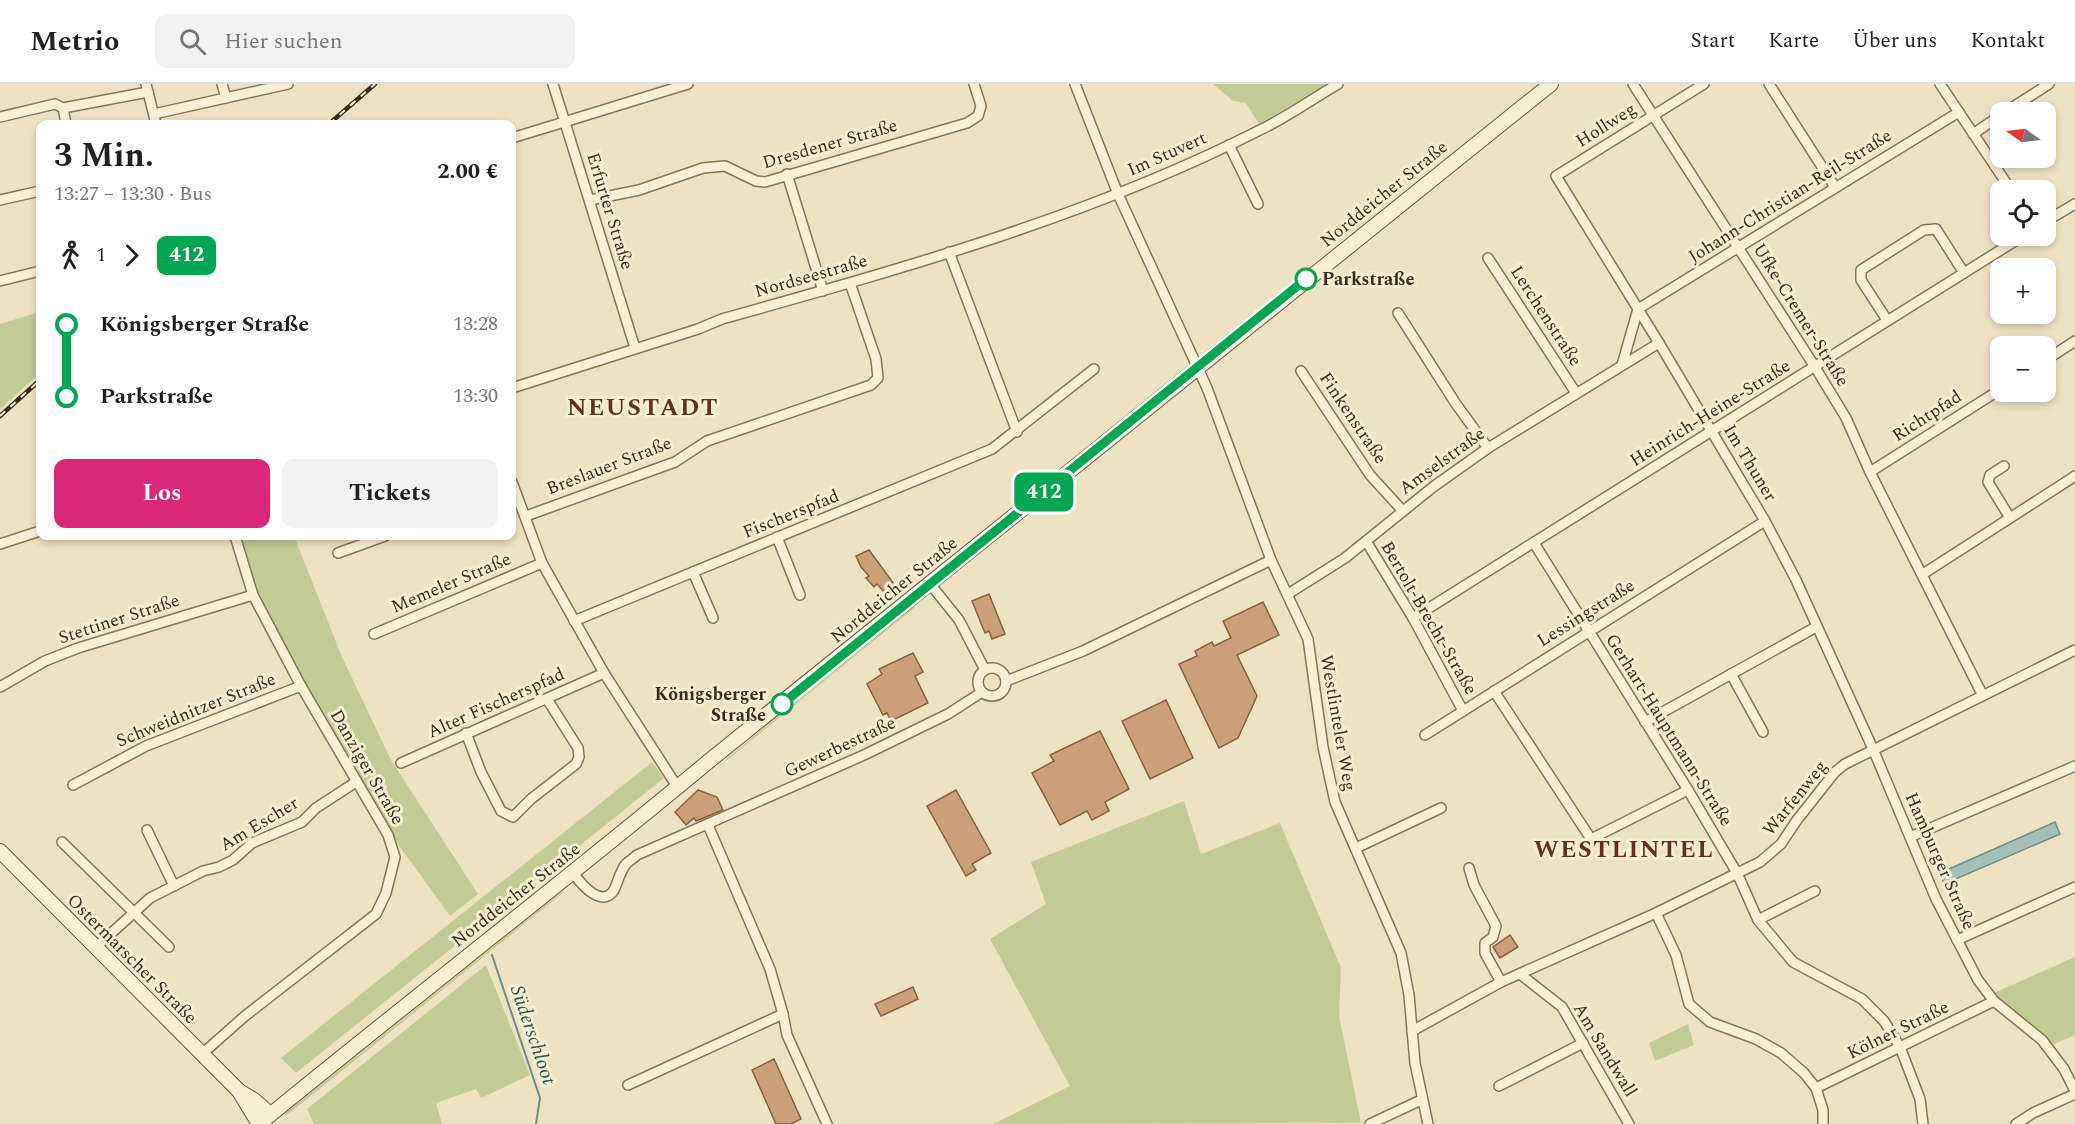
<!DOCTYPE html>
<html lang="de">
<meta charset="utf-8">
<style>
:root{--surface:#fff;--page:#f2f2f2;--text:#202124;--muted:#757577;--line:#e0e0e0;--accent:#db2777}
body{margin:0;font-family:Spectral,serif;background:var(--page);color:var(--text);height:100vh;display:flex;flex-direction:column;font-size:22px;white-space:nowrap}
*{box-sizing:border-box;margin:0}
p{font-size:20px;color:var(--muted)}
.icon{flex:none;width:33px;height:33px;fill:none;stroke:currentColor;stroke-width:2;stroke-linecap:round;stroke-linejoin:round}
.map{position:relative;flex:1;overflow:hidden}
.side{position:absolute;left:36px;top:36px;width:480px;height:420px;display:flex;flex-direction:column;background:var(--surface);border-radius:12px;box-shadow:0 3px 9px #0003}
.side>*{flex:none}
.badge{padding:0 12px;border-radius:9px;font-size:21px;line-height:39px}
.needle{width:39px;rotate:284deg}
.buttons{position:absolute;left:1990px;top:18px;display:grid;gap:12px}
.buttons a{display:grid;place-items:center;width:66px;height:66px;border-radius:12px;background:var(--surface);box-shadow:0 3px 9px #0003;font-size:30px}
.map>.badge{position:absolute;translate:-50% -50%;box-shadow:0 0 0 3px #fff}
.legs{display:flex;align-items:center;gap:9px;height:66px;padding:0 18px;font-size:20px}
.legs p{margin-inline-start:auto}
.overview{display:flex;align-items:center;justify-content:space-between;height:102px;padding:0 18px}
h1{font-size:33px;font-weight:700;line-height:45px}
.action{display:flex;gap:12px;margin-top:auto;padding:12px 18px}
.action a{flex:1;height:69px;border-radius:12px;background:var(--accent);color:#fff;font-size:24px;font-weight:700;line-height:69px;text-align:center}
.action a+a{background:var(--page);color:var(--text)}
ul{padding:0 18px;list-style:none}
li{display:flex;align-items:center;gap:21px;height:72px;font-size:22px}
li i{display:grid;place-items:center;width:9px;height:100%;margin:0 8px;background:currentColor}
li i::after{content:'';width:15px;height:15px;margin:-8px;border:4px solid;border-radius:50%;background:var(--surface)}
li p{margin-inline-start:auto}
li:first-child i{background:linear-gradient(#0000 50%,currentColor 0)}
li:last-child i{background:linear-gradient(currentColor 50%,#0000 0)}
header{display:flex;align-items:center;gap:36px;box-sizing:border-box;height:84px;padding:0 30px;background:var(--surface);border-bottom:2px solid var(--line)}
header strong{font-size:28px}
nav{display:flex;gap:33px;margin-inline-start:auto;font-size:21px}
.search{width:420px;height:54px;background:var(--page);display:flex;align-items:center;gap:15px;box-sizing:border-box;padding:0 21px;border-radius:12px;color:var(--muted);font-size:22px}
.map>svg:first-child{display:block}
.green{fill:#c2cb96}
.water{fill:#a5c0ba;stroke:#6c8e88;stroke-width:1.5}
.lines{fill:none;stroke-linecap:round;stroke-linejoin:round}
.stream{stroke:#6c8e88;stroke-width:2}
.building{fill:#cba079;stroke:#866040;stroke-width:1.5}
.minor-casing{stroke:#87755a;stroke-width:12}
.secondary-casing{stroke:#69563d;stroke-width:16}
.minor{stroke:#f8f0d5;stroke-width:9}
.secondary{stroke:#f8f0d5;stroke-width:14}
.rail-casing{stroke:#372c1e;stroke-width:4.5}
.rail{stroke:#f5edd2;stroke-width:2;stroke-dasharray:7;stroke-linecap:butt}
.line-1-casing{stroke:#fff;stroke-width:14}
.line-1{stroke:#00a651;stroke-width:9}
.stop-1-dot{fill:#fff;stroke:#00a651;stroke-width:3}
.labels{text-anchor:middle;dominant-baseline:central;stroke-width:6;stroke-linejoin:round;paint-order:stroke}
.street-label{font-size:18px;fill:#372c1e;stroke:#f5edd2}
.stop-label{font-size:18px;font-weight:bold;fill:#372c1e;stroke:#f5edd2;text-anchor:start}
.water-label{font-size:20px;font-style:italic;fill:#2d5757;stroke:#f5edd2}
.district-label{font-size:24px;font-weight:bold;letter-spacing:1.5px;fill:#63311d;stroke:#f5edd2}
</style>
<header>
<strong>Metrio</strong>
<div class="search"><svg class="icon" aria-label="search" viewBox="0 0 24 24"><circle cx="10" cy="10" r="6"/><path d="M15 15l6 6"/></svg>Hier suchen</div>
<nav><a>Start</a><a>Karte</a><a>Über uns</a><a>Kontakt</a></nav>
</header>
<div class="map">
<svg width="2075" height="1040" viewBox="0 0 2075 1040">
<rect width="100%" height="100%" fill="#ede3c2"/>
<g class="green">
<polygon points="1213,0 1328,0 1259,40 1246,19 1233,17"/>
<polygon points="40,228 40,289 0,325 0,240"/>
<polygon points="241,452 294,452 342,573 391,676 478,810 450,832 398,760 305,600 258,509"/>
<polygon points="913,522 915,523 726,677 726,675 834,587 837,582"/>
<polygon points="652,678 664,694 296,989 281,974"/>
<polygon points="1184,717 1201,770 1280,739 1341,884 1339,932 1361,1039 993,1040 1070,1002 990,855 1046,820 1031,778"/>
<polygon points="561,808 564,808 292,1027 286,1031 284,1030"/>
<polygon points="2075,873 2075,951 2047,963 2002,925 1994,909"/>
<polygon points="486,881 530,991 481,1014 476,1005 436,1019 442,1040 314,1040 307,1025"/>
<polygon points="1688,940 1694,961 1655,977 1649,959"/>
</g>
<polygon class="water" points="2055,738 2060,750 1944,800 1940,789"/>
<g class="lines">
<polyline class="stream" points="492,871 540,1014 536,1040"/>
</g>
<g class="building">
<polygon points="869,466 894,500 884,508 877,500 874,503 866,494 869,492 861,483 856,472"/>
<polygon points="989,510 1005,550 992,555 989,547 985,549 972,517"/>
<polygon points="1263,518 1279,551 1237,571 1257,612 1238,654 1219,664 1179,580 1197,572 1195,567 1212,558 1214,562 1231,554 1223,537"/>
<polygon points="913,569 923,588 915,592 928,619 891,637 887,629 883,631 867,600 882,590 879,585"/>
<polygon points="1166,616 1193,674 1150,695 1122,637"/>
<polygon points="1100,647 1129,705 1105,718 1109,727 1092,736 1087,727 1060,741 1032,689 1054,677 1050,671"/>
<polygon points="698,706 717,713 723,726 696,737 694,734 686,741 675,728"/>
<polygon points="956,706 991,769 972,780 976,786 966,792 927,722"/>
<polygon points="1510,851 1518,863 1500,874 1493,863"/>
<polygon points="913,903 918,915 881,932 875,920"/>
<polygon points="774,975 801,1035 791,1040 776,1040 752,986"/>
</g>
<g class="lines">
<g class="minor-casing">
<g id="minor">
<polyline points="146,0 156,40"/>
<polyline points="222,0 226,14"/>
<polyline points="553,0 635,264"/>
<polyline points="1075,0 1118,110 1207,304 1271,476 1308,555 1323,663 1335,718 1401,869 1409,911 1415,979 1428,1040"/>
<polyline points="1633,0 1815,283 1846,334 1870,388 1982,610"/>
<polyline points="1704,0 1556,92 1659,259 1765,437 1796,496 1873,665 1936,815 1978,896 1994,917 2042,956 2064,985 2075,1007"/>
<polyline points="1769,0 1835,103"/>
<polyline points="1940,0 2011,106"/>
<polyline points="63,24 66,40"/>
<polyline points="2005,28 2049,0"/>
<polyline points="154,30 288,0"/>
<polyline points="0,33 55,20 63,24 148,8"/>
<polyline points="1973,50 2001,31"/>
<polyline points="512,54 688,0"/>
<polyline points="1229,61 1258,120"/>
<polyline points="787,90 823,207"/>
<polyline points="0,116 40,107"/>
<polyline points="590,116 639,106 703,84 725,82 756,97 765,98 967,39 978,32 981,22 974,0"/>
<polyline points="2046,137 2075,120"/>
<polyline points="949,168 1017,348"/>
<polyline points="1488,174 1576,309"/>
<polyline points="0,197 40,187"/>
<polyline points="1398,229 1456,320 1488,364"/>
<polyline points="1887,236 1861,196 1861,186 1924,146 1936,145 1964,189"/>
<polyline points="2046,276 2075,257"/>
<polyline points="1622,281 1638,225 1959,28"/>
<polyline points="1301,287 1370,391 1402,426"/>
<path d="M 512,304 L 698,245 L 722,235 C 904,184 1091,132 1260,46 C 1287,33 1312,15 1338,0"/>
<polyline points="2004,382 1990,391 1988,398 2010,434 2075,392"/>
<polyline points="1870,388 2001,305"/>
<polyline points="512,398 542,479 604,589 678,704"/>
<polyline points="526,432 675,378 707,357 871,301 878,294 876,275 850,199"/>
<polyline points="777,453 800,511"/>
<polyline points="1366,457 1413,534 1463,627"/>
<polyline points="1534,459 1688,706 1737,789 1758,836 1793,878 1862,915 1884,937 1900,963 1920,1015 1923,1040"/>
<polyline points="0,460 40,447"/>
<polyline points="338,469 385,452"/>
<polyline points="693,488 713,534"/>
<polyline points="1923,490 2010,434"/>
<polyline points="931,501 959,536 985,586"/>
<polyline points="1288,510 1345,474 1433,403 1488,364 1659,259"/>
<polyline points="1413,534 2023,152"/>
<polyline points="574,537 992,365 1094,285"/>
<polyline points="374,550 542,479"/>
<circle cx="992" cy="598" r="14"/>
<polyline points="1731,590 1763,648"/>
<polyline points="1006,597 1083,567 1271,476"/>
<polyline points="0,603 45,577 78,564 253,511"/>
<polyline points="1494,607 1591,755 1688,706"/>
<polyline points="1645,638 1816,543"/>
<polyline points="466,649 481,688 501,727 513,733 531,715 576,680 579,673 578,664 547,615"/>
<polyline points="1425,651 1765,437"/>
<polyline points="401,679 604,589"/>
<polyline points="73,701 146,662 301,602"/>
<polyline points="708,741 770,885 783,930 787,951 827,1040"/>
<polyline points="147,746 174,802"/>
<polyline points="1910,753 2075,682"/>
<polyline points="62,758 169,863"/>
<polyline points="1356,764 1441,724"/>
<polyline points="1469,784 1474,801 1496,842 1493,853 1485,859 1485,869 1501,898"/>
<path d="M 574,790 C 581,800 602,825 614,806 C 618,798 620,787 626,780 C 629,777 634,774 637,771 L 864,671 L 948,630 L 982,608"/>
<polyline points="1656,829 1676,871 1689,920 1710,938 1756,955 1781,969 1804,989 1816,1004 1823,1026 1823,1040"/>
<polyline points="1758,836 1815,807"/>
<polyline points="1957,856 2075,803"/>
<polyline points="95,864 150,814 203,787 219,783 233,776 252,759 302,738 316,724 356,698"/>
<polyline points="1520,890 1562,923 1629,1040"/>
<polyline points="1412,947 1501,898 1656,829 1760,778 1781,760 1797,736 1835,688 1845,680 2075,566"/>
<polyline points="202,970 245,932 376,830 386,809 395,773 388,751 301,602 253,511 235,452"/>
<polyline points="628,1001 783,930"/>
<polyline points="1499,1002 1583,959"/>
<polyline points="1816,1004 1994,917"/>
<polyline points="1370,1040 1421,1016"/>
<polyline points="2016,1040 2033,1029 2075,1010"/>
</g>
</g>
<g class="secondary-casing">
<g id="secondary">
<polyline points="0,767 239,1007 254,1016 270,1030"/>
<path d="M 239,1007 L 259,1040 C 408,918 561,800 709,677 L 1551,0"/>
</g>
</g>
<use href="#minor" class="minor"/>
<use href="#secondary" class="secondary"/>
<g class="rail-casing">
<g id="rail">
<polyline points="329,40 375,0"/>
<polyline points="0,332 40,296"/>
</g>
</g>
<use href="#rail" class="rail"/>
</g>
<g class="lines">
<g class="line-1-casing">
<polyline id="line-1" points="782,620 1306,195"/>
</g>
<use href="#line-1" class="line-1"/>
</g>
<g class="stop-1-dot">
<circle cx="1306" cy="195" r="10"/>
<circle cx="782" cy="620" r="10"/>
</g>
<g class="labels">
<g class="street-label">
<text transform="translate(1606 41) rotate(-32)">Hollweg</text>
<text transform="translate(830 60) rotate(-16)">Dresdener Straße</text>
<text transform="translate(1167 70) rotate(-24)">Im Stuvert</text>
<text transform="translate(1384 110) rotate(-39)">Norddeicher Straße</text>
<text transform="translate(1790 112) rotate(-32)">Johann-Christian-Reil-Straße</text>
<text transform="translate(610 127) rotate(73)">Erfurter Straße</text>
<text transform="translate(811 192) rotate(-16)">Nordseestraße</text>
<text transform="translate(1801 231) rotate(58)">Ufke-Cremer-Straße</text>
<text transform="translate(1546 232) rotate(57)">Lerchenstraße</text>
<text transform="translate(1710 329) rotate(-32)">Heinrich-Heine-Straße</text>
<text transform="translate(1927 332) rotate(-33)">Richtpfad</text>
<text transform="translate(1353 334) rotate(56)">Finkenstraße</text>
<text transform="translate(1442 377) rotate(-36)">Amselstraße</text>
<text transform="translate(1750 379) rotate(59)">Im Thuner</text>
<text transform="translate(609 382) rotate(-21)">Breslauer Straße</text>
<text transform="translate(791 430) rotate(-22)">Fischerspfad</text>
<text transform="translate(451 499) rotate(-23)">Memeler Straße</text>
<text transform="translate(894 506) rotate(-39)">Norddeicher Straße</text>
<text transform="translate(1586 529) rotate(-32)">Lessingstraße</text>
<text transform="translate(1429 534) rotate(60)">Bertolt-Brecht-Straße</text>
<text transform="translate(119 535) rotate(-18)">Stettiner Straße</text>
<text transform="translate(496 619) rotate(-24)">Alter Fischerspfad</text>
<text transform="translate(196 626) rotate(-22)">Schweidnitzer Straße</text>
<text transform="translate(1338 639) rotate(80)">Westlinteler Weg</text>
<text transform="translate(1669 646) rotate(58)">Gerhart-Hauptmann-Straße</text>
<text transform="translate(840 663) rotate(-25)">Gewerbestraße</text>
<text transform="translate(367 683) rotate(60)">Danziger Straße</text>
<text transform="translate(1795 714) rotate(-51)">Warfenweg</text>
<text transform="translate(259 740) rotate(-31)">Am Escher</text>
<text transform="translate(1940 777) rotate(66)">Hamburger Straße</text>
<text transform="translate(516 811) rotate(-38)">Norddeicher Straße</text>
<text transform="translate(132 875) rotate(45)">Ostermarscher Straße</text>
<text transform="translate(1898 946) rotate(-26)">Kölner Straße</text>
<text transform="translate(1605 966) rotate(59)">Am Sandwall</text>
</g>
<g class="stop-label">
<text x="1322" y="195">Parkstraße</text>
<text x="766" y="610" text-anchor="end">Königsberger<tspan x="766" dy="21">Straße</tspan></text>
</g>
<g class="water-label">
<text transform="translate(533 951) rotate(71)">Süderschloot</text>
</g>
<g class="district-label">
<text x="643" y="324">NEUSTADT</text>
<text x="1624" y="766">WESTLINTEL</text>
</g>
</g>
</svg>
<div class="buttons">
<a><svg class="needle" viewBox="-14 -14 28 28"><path d="M0-13l5 13h-10z" fill="#e53935"/><path d="M0 13l5-13h-10z" fill="#757577"/></svg></a>
<a><svg class="icon" aria-label="locate" viewBox="0 0 24 24"><circle cx="12" cy="12" r="6"/><path d="M12 2v4M12 18v4M2 12h4M18 12h4"/></svg></a>
<a>+</a>
<a>−</a>
</div>
<b class="badge" style="left:1044px;top:408px;background:#00a651;color:#fff">412</b>
<section class="side">
<div class="overview"><div><h1>3 Min.</h1><p>13:27 – 13:30 · Bus</p></div><b>2.00 €</b></div>
<div class="legs"><svg class="icon" aria-label="walk" viewBox="0 0 24 24"><circle cx="13" cy="4" r="2"/><path d="M13 8l-2 6 4 7M11 14l-3 7M7 12l3-4h3l4 4"/></svg>1<svg class="icon" aria-label="forward" viewBox="0 0 24 24"><path d="M9 5l7 7-7 7"/></svg><b class="badge" style="background:#00a651;color:#fff">412</b></div>
<ul>
<li><i style="color:#00a651"></i><b>Königsberger Straße</b><p>13:28</p></li>
<li><i style="color:#00a651"></i><b>Parkstraße</b><p>13:30</p></li>
</ul>
<div class="action"><a>Los</a><a>Tickets</a></div>
</section>
</div>
